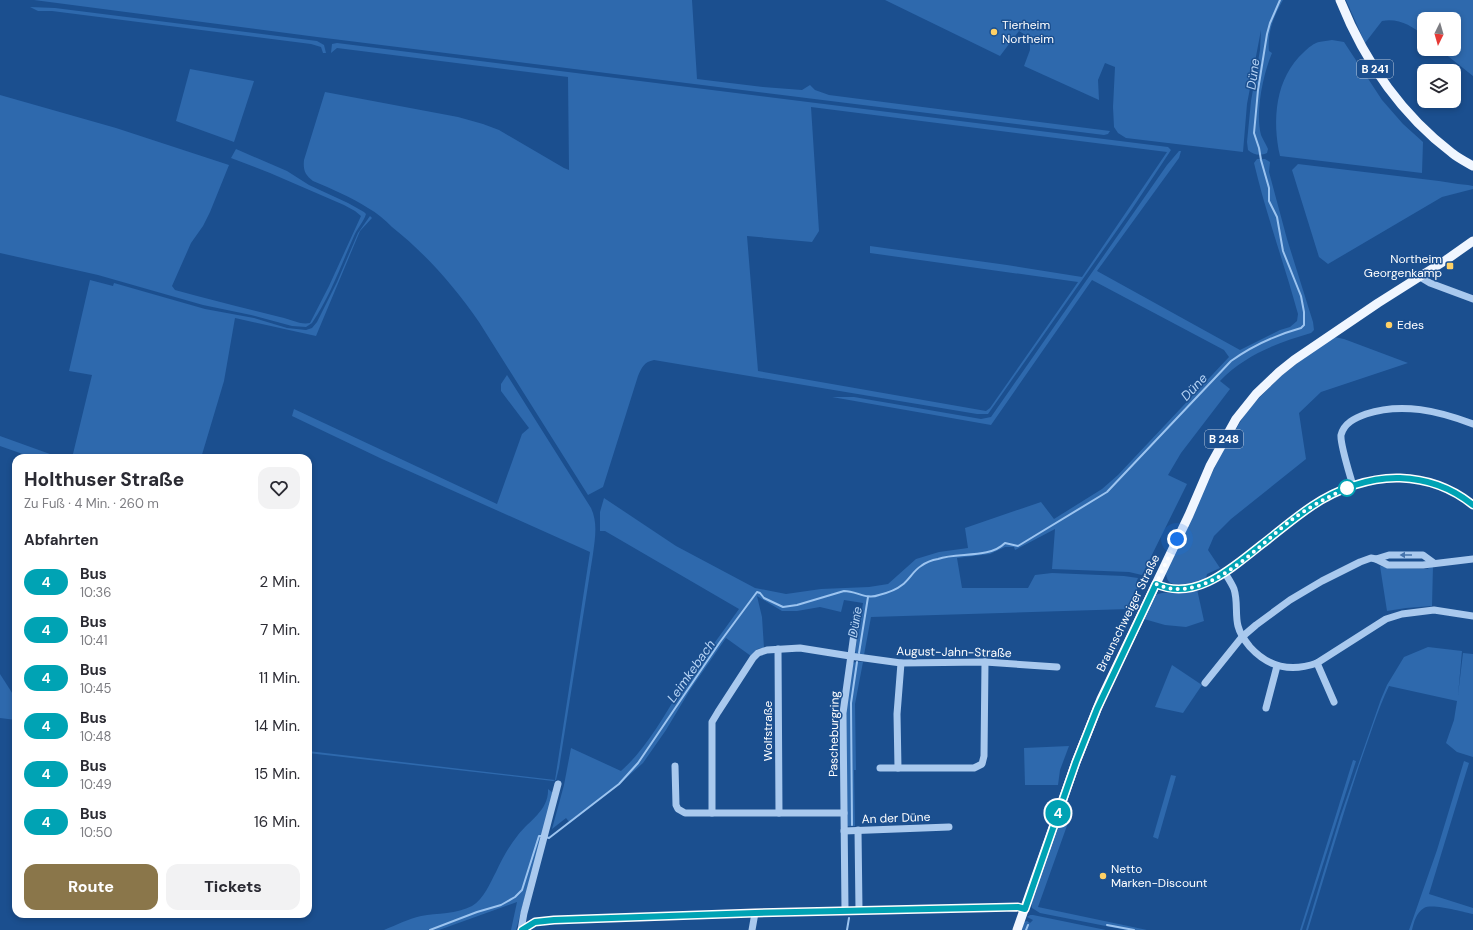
<!DOCTYPE html>
<html lang="de">
<meta charset="utf-8">
<style>
:root{--surface:#fff;--page:#f2f2f3;--text:#2b2b33;--muted:#7c7c81;--accent:#8a764a}
body{margin:0;font-family:"DM Sans",sans-serif;background:var(--page);color:var(--text);height:100vh;display:flex;flex-direction:column;font-size:15px;white-space:nowrap}
*{box-sizing:border-box;margin:0}
p{font-size:13px;color:var(--muted)}
.icon{flex:none;width:22px;height:22px;fill:none;stroke:currentColor;stroke-width:2;stroke-linecap:round;stroke-linejoin:round}
.map{position:relative;flex:1;overflow:hidden}
.sheet{position:absolute;left:12px;top:454px;width:300px;height:464px;display:flex;flex-direction:column;background:var(--surface);border-radius:12px;box-shadow:0 2px 6px #0003}
.sheet>*{flex:none}
.badge{padding:0 8px;border-radius:13px;font-size:14px;line-height:26px}
.needle{width:26px;rotate:185deg}
.buttons{position:absolute;left:1417px;top:12px;display:grid;gap:8px}
.buttons a{display:grid;place-items:center;width:44px;height:44px;border-radius:8px;background:var(--surface);box-shadow:0 2px 6px #0003;font-size:20px}
.you{position:absolute;width:20px;height:20px;margin:-10px;border:3px solid #fff;border-radius:50%;background:#1a73e8;box-shadow:0 0 0 6px #1a73e833}
.map>.badge{position:absolute;translate:-50% -50%;box-shadow:0 0 0 2px #fff}
h2{padding:0 12px;font-size:15px;line-height:36px}
.round{display:grid;place-items:center;flex:none;width:42px;height:42px;border-radius:12px;background:var(--page)}
.head{display:flex;align-items:center;justify-content:space-between;height:68px;padding:0 12px}
h1{font-size:19px;font-weight:800;line-height:30px}
.button{display:flex;gap:8px;margin-top:auto;padding:8px 12px}
.button a{flex:1;height:46px;border-radius:12px;background:var(--accent);color:#fff;font-size:16px;font-weight:800;line-height:46px;text-align:center}
.button a+a{background:var(--page);color:var(--text)}
ul{padding:0;list-style:none}
li{display:flex;align-items:center;gap:12px;height:48px;padding:0 12px}
li div{flex:1}
li b{display:block;font-size:15px}
li em{font-style:normal}
li .badge{min-width:44px;font-weight:700;text-align:center}
.map>svg:first-child{display:block}
.green{fill:#2e69ad;fill-rule:evenodd}
.lines{fill:none;stroke-linecap:round;stroke-linejoin:round}
.stream{stroke:#9cc4f0;stroke-width:2}
.minor{stroke:#a9c9ee;stroke-width:7}
.major{stroke:#f0f6ff;stroke-width:9}
.oneway{fill:#4674ac}
.line-casing{stroke:#fff;stroke-width:9}
.line{stroke:#00a3b4;stroke-width:6}
.walk{stroke:#fff;stroke-width:4;stroke-dasharray:0 7.2}
.poi-dot{fill:#ffd166;stroke:#1b4f8f;stroke-width:1.5}
.stop-dot{fill:#fff;stroke:#00a3b4;stroke-width:2}
.labels{text-anchor:middle;dominant-baseline:central;stroke-width:3;stroke-linejoin:round;paint-order:stroke}
.shield{fill:#1b4f8f;stroke:#bbcadd;stroke-width:1}
.shield-label{font-size:11px;font-weight:bold;fill:#fff}
.poi-label{font-size:12px;fill:#fff;stroke:#1b4f8f;text-anchor:start}
.street-label{font-size:12px;fill:#fff;stroke:#1b4f8f}
.water-label{font-size:13px;font-style:italic;fill:#b5d3f5;stroke:#1b4f8f}
</style>
<div class="map">
<svg width="1473" height="930" viewBox="0 0 1473 930">
<rect width="100%" height="100%" fill="#1b4f8f"/>
<g class="green">
<polygon points="34,0 692,0 697,79 763,87 802,90 810,85 815,90 829,95 1110,131 1108,134 1104,135 317,37"/>
<path d="M 885,0 L 1283,0 C 1274,16 1267,32 1269,51 L 1272,53 C 1263,74 1255,113 1261,135 C 1263,140 1266,144 1268,149 L 1267,153 C 1261,156 1253,155 1248,150 L 1247,142 L 1251,101 L 1260,50 L 1261,30 L 1247,104 L 1243,152 L 1126,138 L 1118,133 L 1114,127 L 1113,107 L 1115,67 L 1105,63 L 1098,80 L 1099,100 L 1024,66 L 1030,50 L 1030,38 L 1019,31 L 1000,56 Z"/>
<path d="M 1346,0 L 1473,0 L 1473,76 L 1439,49 L 1454,49 L 1454,19 L 1424,19 L 1424,36 C 1412,26 1399,18 1382,21 L 1365,43 Z"/>
<polygon points="30,7 55,8 317,41 324,45 326,53 323,53 321,47 311,44 52,11 38,11"/>
<path d="M 1332,40 L 1344,42 L 1382,100 L 1403,124 L 1423,142 L 1422,173 L 1280,156 C 1272,120 1275,78 1304,52 C 1308,48 1314,43 1319,42 C 1323,41 1328,41 1332,40 Z"/>
<path d="M 337,43 L 1168,147 L 1171,150 L 1132,209 L 988,414 L 977,414 L 654,360 C 644,362 642,367 638,376 L 603,487 L 588,495 L 479,322 C 454,286 426,254 392,227 C 385,220 377,213 368,208 C 351,197 332,189 313,181 C 305,175 303,170 304,160 L 325,92 L 458,117 L 483,124 L 499,130 L 564,168 L 569,170 L 568,77 L 337,48 L 331,53 L 332,44 ZM 811,107 L 1167,152 L 1082,277 L 1007,265 L 870,246 L 870,253 L 1078,282 L 990,408 L 986,411 L 758,371 L 747,236 L 812,242 L 819,231 Z"/>
<polygon points="190,69 254,81 234,142 176,121"/>
<path d="M 0,95 L 116,128 L 229,165 L 210,212 L 203,226 L 191,243 L 172,286 L 175,290 C 210,300 245,308 280,317 C 290,319 300,325 310,323 L 329,286 L 361,216 L 355,211 L 344,205 L 270,173 L 231,158 L 236,149 L 287,171 L 309,185 L 348,203 L 364,212 L 366,214 C 364,221 357,229 354,236 C 341,265 330,297 312,323 L 306,327 L 292,326 L 251,315 L 203,305 L 98,275 L 0,253 Z"/>
<path d="M 1179,151 L 1181,151 L 1179,158 L 1097,271 L 1240,350 L 1280,330 L 1290,327 L 1297,321 L 1298,314 C 1284,263 1266,214 1254,163 L 1257,159 L 1265,159 L 1270,162 L 1269,172 L 1287,239 L 1313,322 L 1314,330 L 1311,333 C 1277,343 1245,355 1220,381 L 1230,389 L 1181,453 L 1168,475 L 1187,484 L 1142,575 L 1129,572 L 1052,569 L 1055,529 L 1015,550 L 1014,547 L 1005,547 L 990,554 L 957,558 L 962,588 L 1028,588 L 1035,575 L 1052,573 L 1124,576 L 1138,578 L 1136,583 L 1138,587 L 1129,609 L 871,617 L 864,655 L 857,654 L 855,652 L 863,603 L 844,600 L 841,612 L 820,607 L 797,611 L 782,611 L 757,596 L 762,617 L 764,648 L 757,649 L 751,656 L 726,638 L 690,690 L 666,730 L 643,763 L 624,780 L 570,823 L 566,818 L 552,829 L 564,785 L 571,748 L 621,771 C 646,749 663,717 681,689 C 700,662 720,636 739,609 L 605,531 L 600,531 L 600,512 L 604,498 L 676,546 L 755,588 L 786,594 L 821,589 L 869,587 L 888,584 L 916,559 L 939,552 L 968,548 L 965,528 L 1041,502 L 1054,519 L 1102,489 L 1118,475 L 1229,357 L 1224,350 L 1092,280 L 991,425 L 832,397 L 854,397 L 981,419 L 991,417 L 1167,165 Z"/>
<polygon points="1298,164 1439,181 1458,184 1468,185 1473,186 1473,189 1442,197 1328,264 1319,257 1292,170"/>
<polygon points="370,216 372,218 360,231 316,336 235,318 224,381 201,458 72,458 92,375 69,371 90,280 113,286 114,283 205,309 254,318 287,328 306,330 312,328 317,322 337,282 358,233"/>
<path d="M 1334,337 L 1344,339 L 1408,363 L 1321,392 L 1299,413 L 1306,459 L 1231,519 L 1214,536 L 1208,550 L 1220,568 L 1207,574 L 1206,578 C 1198,581 1170,591 1167,578 C 1166,576 1166,573 1166,571 L 1221,454 L 1248,409 L 1282,375 L 1308,355 Z"/>
<path d="M 507,375 L 591,508 C 598,523 595,538 593,554 L 559,768 L 556,780 L 553,781 L 308,753 L 308,751 L 555,780 L 590,552 L 382,459 L 292,416 L 294,409 L 497,504 L 522,434 L 529,428 L 501,391 L 501,384 Z"/>
<polygon points="0,436 61,458 34,458 0,446"/>
<polygon points="1380,566 1389,568 1427,569 1433,566 1432,606 1406,608 1387,611"/>
<polygon points="1197,589 1204,621 1186,627 1165,625 1144,619 1155,595 1162,593 1184,592"/>
<path d="M 1428,647 L 1462,651 L 1458,695 L 1463,653 L 1473,654 L 1473,757 L 1457,752 L 1446,743 L 1454,720 L 1457,701 L 1389,686 C 1377,711 1369,739 1359,766 C 1341,820 1325,875 1308,930 L 1306,930 L 1340,817 L 1381,699 L 1387,685 L 1404,657 Z"/>
<polygon points="855,662 863,662 855,704 856,770 854,770 855,826 847,826 846,706 852,664"/>
<polygon points="1172,665 1202,685 1183,713 1155,707"/>
<polygon points="0,674 16,699 16,720 0,718"/>
<polygon points="1069,746 1060,770 1058,785 1025,785 1024,748"/>
<polygon points="1353,760 1356,761 1302,930 1300,930"/>
<path d="M 1464,761 L 1469,763 L 1429,894 L 1473,908 L 1473,914 C 1463,912 1432,903 1424,908 C 1416,913 1414,922 1412,930 L 1409,930 L 1437,850 Z"/>
<polygon points="1171,775 1176,776 1158,839 1153,837"/>
<path d="M 548,789 L 553,793 L 516,930 L 511,930 L 517,902 L 439,930 L 384,930 C 396,925 408,919 421,916 C 437,913 457,914 472,906 C 484,899 490,883 496,872 C 502,859 509,846 518,835 C 530,820 549,810 548,789 Z"/>
<polygon points="1061,818 1069,820 1038,907 1147,930 1126,930 1040,913 1032,908 1031,902"/>
<polygon points="1030,915 1033,915 1106,930 1022,930 1024,922 1027,921 1030,923 1033,920 1027,917"/>
</g>
<g class="lines">
<g class="stream">
<polyline points="859,653 868,597"/>
<polyline points="852,825 851,703 857,662"/>
<path d="M 546,837 L 549,838 L 619,784 L 638,763 L 720,642 L 757,592 L 760,593 L 764,598 L 783,607 L 797,605 L 844,591 C 857,591 866,600 879,595 C 887,593 896,590 902,585 C 909,580 913,571 921,566 C 925,563 932,560 938,559 C 958,552 989,559 1005,543 L 1018,546 L 1107,492 L 1231,361 C 1252,346 1276,335 1301,328 L 1304,325 L 1304,312 L 1301,296 L 1283,251 L 1277,217 L 1269,201 L 1269,188 L 1261,160 L 1259,148 L 1254,133 L 1258,90 L 1267,34 L 1270,23 L 1280,0"/>
<polyline points="1107,925 1134,930"/>
<polyline points="430,930 477,912 501,905 515,897 522,890 539,836 542,836"/>
<polyline points="847,930 849,918"/>
<polyline points="1026,930 1028,925"/>
</g>
<g class="minor">
<polyline points="1420,277 1430,283 1473,299"/>
<path d="M 1353,486 C 1350,475 1340,444 1341,435 C 1344,423 1355,418 1366,414 C 1402,402 1439,411 1473,424"/>
<polyline points="1376,559 1389,555 1423,555 1434,563"/>
<path d="M 1225,573 C 1228,578 1232,584 1234,589 C 1238,601 1235,615 1238,626 C 1240,634 1245,641 1250,647 C 1269,668 1292,672 1317,663 L 1386,619 L 1402,614 L 1434,610 L 1473,616"/>
<path d="M 1156,584 C 1195,602 1232,568 1261,545 C 1278,532 1294,518 1312,506 C 1337,489 1370,477 1400,478 C 1428,479 1452,488 1473,505"/>
<polyline points="778,649 779,813"/>
<polyline points="901,663 897,714 898,768 974,768 982,764 984,756 985,662"/>
<polyline points="1317,663 1334,702"/>
<polyline points="1205,683 1242,637 1256,625 1290,600 1322,581 1360,562 1371,558 1376,559 1388,565 1423,565 1473,559"/>
<polyline points="1266,708 1277,666"/>
<polyline points="675,766 676,805 678,809 685,813 844,813"/>
<polyline points="880,768 898,768"/>
<polyline points="712,813 712,722 718,712 753,658 758,653 767,650 800,648 850,656 901,663 985,662 1057,667"/>
<polyline points="858,830 859,910"/>
<polyline points="844,831 949,827"/>
<polyline points="845,910 843,713 857,612"/>
<polyline points="521,930 524,913 558,784"/>
<polyline points="522,930 535,922 553,920 755,913 1018,907 1025,909"/>
<polyline points="752,930 755,913"/>
</g>
<g class="major">
<path d="M 1340,0 C 1364,60 1401,114 1452,153 C 1458,158 1466,162 1473,166"/>
<polyline points="1017,930 1076,762 1101,699 1189,515 1210,466 1236,419 1256,394 1279,372 1294,360 1378,303 1446,260 1473,241"/>
</g>
</g>
<defs><path id="oneway-solid" d="M-6-.8H1V-3.2L6.5 0L1 3.2V.8H-6Z"/></defs>
<use class="oneway" href="#oneway-solid" transform="translate(1406 555) rotate(-180)"/>
<g class="lines">
<g class="line-casing">
<path id="line" d="M 522,930 L 535,922 L 554,920 L 755,913 L 1018,907 L 1025,909 L 1076,762 L 1097,709 L 1156,584 C 1195,602 1232,568 1261,545 C 1278,532 1294,518 1312,506 C 1337,489 1370,477 1400,478 C 1428,479 1452,488 1473,505"/>
</g>
<use href="#line" class="line"/>
<path class="walk" d="M 1177,539 L 1156,584 C 1206,607 1258,545 1294,518 C 1311,506 1328,497 1347,488"/>
</g>
<g class="poi-dot">
<circle cx="994" cy="32" r="4"/>
<rect x="1446" y="262" width="8" height="8" rx="2"/>
<circle cx="1389" cy="325" r="4"/>
<circle cx="1103" cy="876" r="4"/>
</g>
<circle class="stop-dot" cx="1347" cy="488" r="8"/>
<g class="labels">
<g class="shield">
<rect x="1357" y="60" width="36" height="18" rx="3"/>
<rect x="1205" y="430" width="38" height="18" rx="3"/>
</g>
<g class="shield-label">
<text x="1375" y="69">B 241</text>
<text x="1224" y="439">B 248</text>
</g>
<g class="poi-label">
<text x="1002" y="25">Tierheim<tspan x="1002" dy="14">Northeim</tspan></text>
<text x="1442" y="259" text-anchor="end">Northeim<tspan x="1442" dy="14">Georgenkamp</tspan></text>
<text x="1397" y="325">Edes</text>
<text x="1111" y="869">Netto<tspan x="1111" dy="14">Marken-Discount</tspan></text>
</g>
<g class="street-label">
<text transform="translate(1128 613) rotate(-64)">Braunschweiger Straße</text>
<text transform="translate(954 652) rotate(1)">August-Jahn-Straße</text>
<text transform="translate(768 731) rotate(-90)">Wolfstraße</text>
<text transform="translate(834 734) rotate(-89)">Pascheburgring</text>
<text transform="translate(896 818) rotate(-2)">An der Düne</text>
</g>
<g class="water-label">
<text transform="translate(1253 74) rotate(-82)">Düne</text>
<text transform="translate(1194 387) rotate(-47)">Düne</text>
<text transform="translate(855 622) rotate(-80)">Düne</text>
<text transform="translate(691 671) rotate(-55)">Leimkebach</text>
</g>
</g>
</svg>
<div class="buttons">
<a><svg class="needle" viewBox="-14 -14 28 28"><path d="M0-13l5 13h-10z" fill="#e53935"/><path d="M0 13l5-13h-10z" fill="#7c7c81"/></svg></a>
<a><svg class="icon" aria-label="layers" viewBox="0 0 24 24"><path d="M12 4l9 5-9 5-9-5zM3 14l9 5 9-5"/></svg></a>
</div>
<div class="you" style="left:1177px;top:539px"></div>
<b class="badge" style="left:1058px;top:813px;background:#00a3b4;color:#fff">4</b>
<section class="sheet">
<div class="head"><div><h1>Holthuser Straße</h1><p>Zu Fuß · 4 Min. · 260 m</p></div><a class="round"><svg class="icon" aria-label="heart" viewBox="0 0 24 24"><path d="M12 20l-8-8c-3-5 5-10 8-4 3-6 11-1 8 4z"/></svg></a></div>
<h2>Abfahrten</h2>
<ul>
<li><span class="badge" style="background:#00a3b4;color:#fff">4</span><div><b>Bus</b><p>10:36</p></div><em>2 Min.</em></li>
<li><span class="badge" style="background:#00a3b4;color:#fff">4</span><div><b>Bus</b><p>10:41</p></div><em>7 Min.</em></li>
<li><span class="badge" style="background:#00a3b4;color:#fff">4</span><div><b>Bus</b><p>10:45</p></div><em>11 Min.</em></li>
<li><span class="badge" style="background:#00a3b4;color:#fff">4</span><div><b>Bus</b><p>10:48</p></div><em>14 Min.</em></li>
<li><span class="badge" style="background:#00a3b4;color:#fff">4</span><div><b>Bus</b><p>10:49</p></div><em>15 Min.</em></li>
<li><span class="badge" style="background:#00a3b4;color:#fff">4</span><div><b>Bus</b><p>10:50</p></div><em>16 Min.</em></li>
</ul>
<div class="button"><a>Route</a><a>Tickets</a></div>
</section>
</div>
